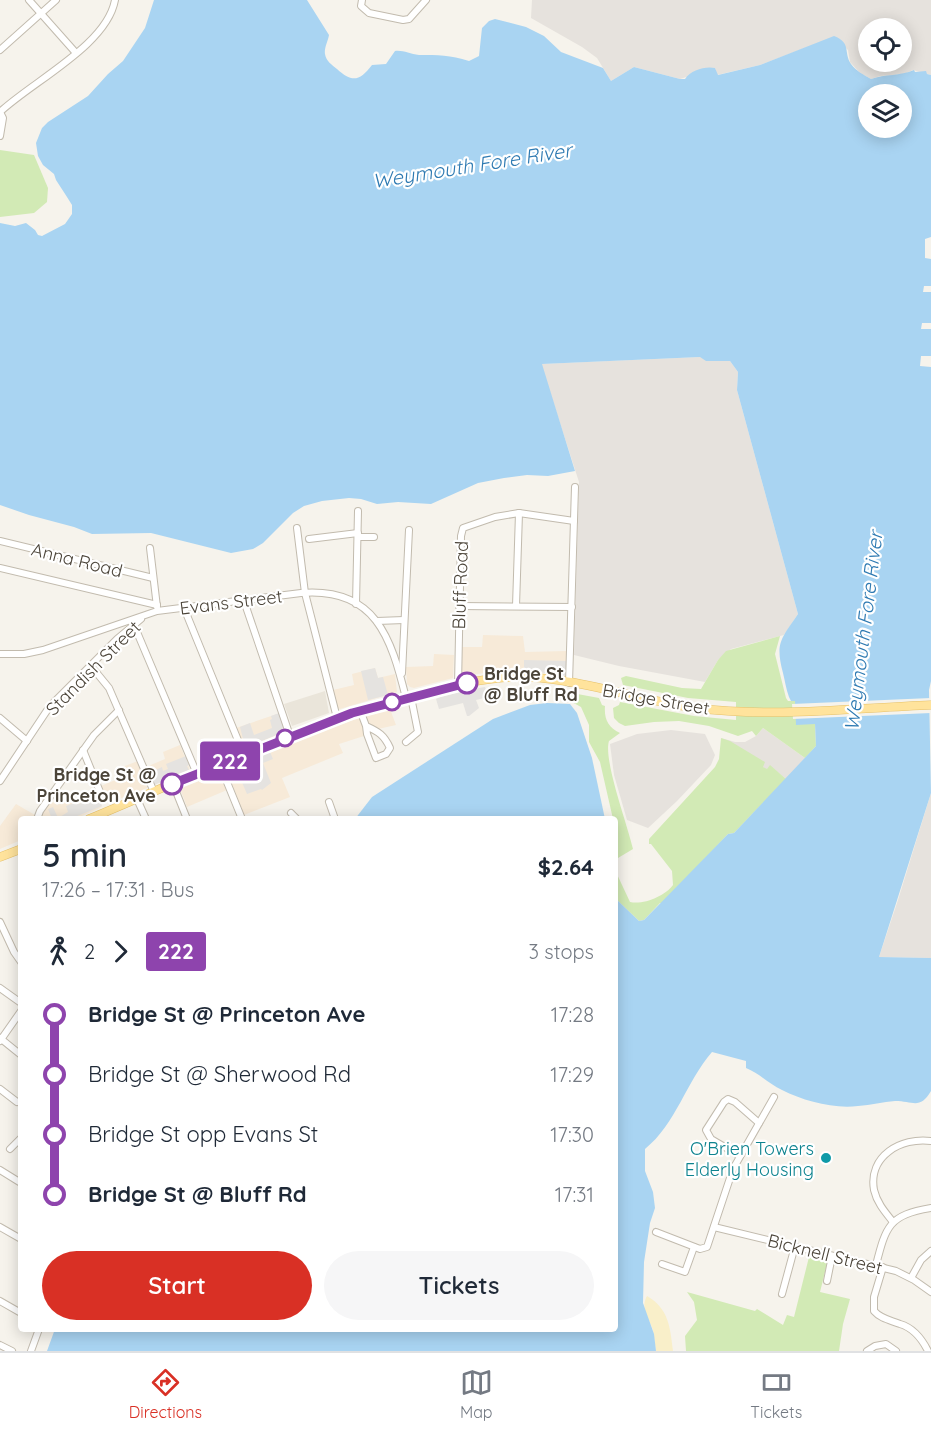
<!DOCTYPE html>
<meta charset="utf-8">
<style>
:root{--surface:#fff;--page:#f6f6f7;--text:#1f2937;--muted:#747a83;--line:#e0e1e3;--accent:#d93025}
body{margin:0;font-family:Quicksand,sans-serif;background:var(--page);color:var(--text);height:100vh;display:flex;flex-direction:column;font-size:22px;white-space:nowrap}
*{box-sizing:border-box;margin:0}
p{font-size:20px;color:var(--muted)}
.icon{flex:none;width:33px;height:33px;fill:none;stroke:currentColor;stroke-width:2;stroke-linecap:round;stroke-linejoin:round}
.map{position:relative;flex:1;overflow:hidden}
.sheet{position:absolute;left:18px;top:816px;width:600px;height:516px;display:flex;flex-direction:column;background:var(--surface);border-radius:6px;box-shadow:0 3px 15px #0003}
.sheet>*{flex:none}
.badge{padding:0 12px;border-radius:4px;font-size:21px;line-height:39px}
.tools{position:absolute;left:858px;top:18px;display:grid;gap:12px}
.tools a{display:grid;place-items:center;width:54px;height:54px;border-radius:50%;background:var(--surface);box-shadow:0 3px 15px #0003;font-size:30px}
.map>.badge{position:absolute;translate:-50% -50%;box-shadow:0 0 0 3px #fff}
.legs{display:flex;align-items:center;gap:9px;height:66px;padding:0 24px;font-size:20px}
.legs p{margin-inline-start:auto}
.head{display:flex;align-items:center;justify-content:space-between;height:102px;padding:0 24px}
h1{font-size:33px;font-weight:600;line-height:45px}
.primary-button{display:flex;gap:12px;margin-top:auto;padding:12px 24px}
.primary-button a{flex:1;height:69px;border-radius:36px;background:var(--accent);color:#fff;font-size:24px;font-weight:600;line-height:69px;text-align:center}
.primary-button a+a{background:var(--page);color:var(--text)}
ul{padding:0 24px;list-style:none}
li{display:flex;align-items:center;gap:21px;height:60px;font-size:22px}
li i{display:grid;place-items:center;width:9px;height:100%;margin:0 8px;background:currentColor}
li i::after{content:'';width:15px;height:15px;margin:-8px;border:4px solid;border-radius:50%;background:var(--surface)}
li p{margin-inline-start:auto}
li:first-child i{background:linear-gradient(#0000 50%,currentColor 0)}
li:last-child i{background:linear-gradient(currentColor 50%,#0000 0)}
.tab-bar{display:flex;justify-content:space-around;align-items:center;height:84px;border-top:2px solid var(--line);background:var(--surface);font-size:16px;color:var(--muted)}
.tab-bar a{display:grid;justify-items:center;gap:3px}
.tab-bar .on{color:var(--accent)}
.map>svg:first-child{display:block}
.residential{fill:#eae5da}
.commercial{fill:#f7ead8}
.industrial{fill:#e6e2dd;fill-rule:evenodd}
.green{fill:#d2eab5}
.sand{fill:#f9efc9}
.parking{fill:#e5e3e0}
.water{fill:#a9d4f2;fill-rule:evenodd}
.pier{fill:#f6f3ec}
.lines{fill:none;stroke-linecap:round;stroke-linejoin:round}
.minor-casing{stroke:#c2bbae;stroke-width:8}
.major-casing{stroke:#e6c16a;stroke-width:9}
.minor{stroke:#fff;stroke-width:6}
.major{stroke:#ffe39c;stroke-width:8}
.line-1-casing{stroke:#fff;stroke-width:14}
.line-1{stroke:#8e44ad;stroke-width:9}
.stop-1-dot{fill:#fff;stroke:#8e44ad;stroke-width:3}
.culture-dot{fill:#0f9aa8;stroke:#fff;stroke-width:2}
.labels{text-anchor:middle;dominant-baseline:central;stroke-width:4.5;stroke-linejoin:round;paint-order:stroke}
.street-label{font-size:18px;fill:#4b4439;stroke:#fff}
.stop-label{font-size:18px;font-weight:bold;fill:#4b4439;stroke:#fff;text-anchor:start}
.culture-label{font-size:18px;fill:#0d838f;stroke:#fff;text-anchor:end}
.water-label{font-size:20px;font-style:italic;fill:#2e7ab2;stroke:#fff}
</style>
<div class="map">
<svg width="931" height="1351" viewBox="0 0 931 1351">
<rect width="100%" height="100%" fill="#f6f3ec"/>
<polygon class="residential" points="325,691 329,713 292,726 284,704"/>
<g class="commercial">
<polygon points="483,635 523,636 525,652 567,651 567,676 524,670 499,671 463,676 461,673 461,647 482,647"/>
<polygon points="434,654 454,655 453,678 414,688 410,687 407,684 406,667 433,666"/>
<polygon points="375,668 378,678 395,674 397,692 340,709 338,708 333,690 354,685 352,674"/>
<polygon points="390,709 396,725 378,729 368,724 362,726 364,736 339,744 343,753 282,778 290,797 244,815 227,772 229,769 330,727"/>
<polygon points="280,713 287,732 246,749 236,728"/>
<polygon points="180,745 190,770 154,785 146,767 165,759 163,752"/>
<polygon points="138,761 147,784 147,788 109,803 101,786 120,778 117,769"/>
<polygon points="217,774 220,775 227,790 187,807 181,791 184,787"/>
<polygon points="95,790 102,806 100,808 75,819 39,819 50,800 57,805"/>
<polygon points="16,804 35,815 34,819 21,819 21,840 0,849 0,826"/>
</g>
<g class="industrial">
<path d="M 532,0 L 931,0 L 931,75 L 913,70 L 904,74 L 880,76 L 871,79 L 860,73 L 850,62 L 848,50 L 834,37 L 760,65 L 717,75 L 715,68 L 680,79 L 634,67 L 611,81 L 597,58 L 582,47 L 531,18 ZM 868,28 L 902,28 L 902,62 L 868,62 Z"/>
<polygon points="700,357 730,361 738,372 737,390 798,614 784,635 731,649 718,660 705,682 619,666 574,655 579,482 541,364"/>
<polygon points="763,728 805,758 786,779 770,766 767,770 721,738 735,742 745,742 756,736"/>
<polygon points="671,730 705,734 715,755 711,765 677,801 648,828 627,820 614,775 610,744 637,734"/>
<polygon points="931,793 931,958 879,957 898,900"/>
</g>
<g class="green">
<polygon points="0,150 34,155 48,188 47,202 34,213 0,217"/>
<polygon points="780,636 775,654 786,698 788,701 795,701 815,724 816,746 805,758 763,728 756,736 752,731 738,736 709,726 679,721 654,722 625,726 619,723 614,718 613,708 619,705 620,702 694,716 736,720 736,702 688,698 623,685 621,678 626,676 682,688 701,689 718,660 726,651"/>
<path d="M 572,693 L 599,698 L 602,705 L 605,706 C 604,719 608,727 620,733 L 609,741 C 603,760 628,826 633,849 L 618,858 L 615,864 L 617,839 L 615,819 L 613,819 L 600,762 L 589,742 L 589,725 L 581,707 L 570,701 Z"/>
<path d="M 721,738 L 730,741 L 765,762 L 763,767 L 767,769 L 770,765 L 786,779 L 734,833 L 728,834 L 663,903 L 660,903 L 644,920 L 639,921 L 615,898 L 615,870 L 630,902 C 644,905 665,896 673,885 L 672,871 L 651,844 L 649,844 L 649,839 L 715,767 L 719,759 Z"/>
<polygon points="810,1253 827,1257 828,1260 820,1292 850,1299 843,1324 839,1351 686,1351 685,1336 697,1320 694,1302 687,1292 755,1311 757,1309 783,1325 787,1315 794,1317"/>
</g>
<path class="sand" d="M 647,1296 C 669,1309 670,1327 673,1351 L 656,1351 C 655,1344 654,1337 653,1330 C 649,1318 640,1308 647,1296 Z"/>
<g class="parking">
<polygon points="524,660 567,661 567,676 524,670"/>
<polygon points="375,668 378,678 383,677 388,695 368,700 361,671"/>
<polygon points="485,687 488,697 476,700 479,708 469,716 467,716 463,703 439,709 436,699 440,697 465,691 472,690 474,694 473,689"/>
<polygon points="279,713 284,728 280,730 281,733 250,746 248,742 244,743 240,727 250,723 254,735 272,728 270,720 272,719 271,716"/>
<polygon points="270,752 273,759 263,763 271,783 262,790 261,789 247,794 235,766"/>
<polygon points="186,756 189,765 187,766 189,770 154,785 147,768 152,766 154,771 162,767 163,771 168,769 166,764"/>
<polygon points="95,791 102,806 70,819 52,819 48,809 53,807 58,818 68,812 66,806 77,802 79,804 89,800 87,794"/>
</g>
<g class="water">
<path d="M 154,0 L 307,0 L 329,35 C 328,41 324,48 325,54 C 326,61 332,65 337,69 C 352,83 360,81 372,65 L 386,64 L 395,51 C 403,50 410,54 419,55 C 438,55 450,55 469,61 L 479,56 L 482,28 L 489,21 L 495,19 L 526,27 L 544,36 L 561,52 L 603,68 L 611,81 L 634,67 L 680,79 L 685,79 C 691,70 705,66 715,68 L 718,75 L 760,65 L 834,36 C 852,43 843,52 851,64 C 856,71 864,75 871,79 C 885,74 900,76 914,70 L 915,72 L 926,71 L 927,74 L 931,75 L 931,237 L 925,239 L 925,258 L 931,259 L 931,286 L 924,286 L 923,292 L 931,292 L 931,323 L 922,323 L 921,329 L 931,329 L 931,356 L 921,356 L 920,366 L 931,367 L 931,681 L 929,690 L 931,793 L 879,957 L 931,958 L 931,1091 C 920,1110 913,1101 895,1101 C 883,1102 871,1105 858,1106 C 833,1109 804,1101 782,1090 C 769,1084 759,1073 746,1068 L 746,1061 L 712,1052 C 686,1082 676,1124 645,1149 L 645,1171 L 653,1192 L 655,1208 L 650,1223 L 644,1262 L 643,1303 L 654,1334 L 656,1351 L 47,1351 L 55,1329 L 615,1329 L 615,898 L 639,921 L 644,920 L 728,834 L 734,833 L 816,746 L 815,724 L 796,725 L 795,701 L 791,701 L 789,697 C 786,689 785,681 783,673 C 775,643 781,639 798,614 L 737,390 L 738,372 L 730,361 L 706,361 L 700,357 L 542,364 L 575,471 L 548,476 L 527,475 L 504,478 L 478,483 L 431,504 L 398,502 L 377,504 L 361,499 L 349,498 L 322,501 L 304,506 L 293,513 L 263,543 L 253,549 L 231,553 L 151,533 L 92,534 L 74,527 L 29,515 L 0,505 L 0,223 L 15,226 L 26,223 L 35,230 L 38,235 L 42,236 L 65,224 L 72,214 L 72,205 L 67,197 L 56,180 L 54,174 L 43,165 L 38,156 L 36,143 L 42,128 L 48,122 L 88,96 L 108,74 L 123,61 L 145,28 ZM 868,94 L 902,94 L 902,128 L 868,128 Z"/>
<polygon points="547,703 570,704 577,713 592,758 605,819 355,819 372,797 493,719 530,705"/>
</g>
<polygon class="pier" points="931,698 931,713 793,719 792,704"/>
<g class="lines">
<g class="minor-casing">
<g id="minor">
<polyline points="29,0 76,53"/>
<polyline points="362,0 361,6 369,13 403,20 409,19 426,0"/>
<polyline points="0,50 56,0"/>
<path d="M 0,136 L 3,118 L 0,112 C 33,81 107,45 115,0"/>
<polyline points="297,528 305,593 337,718"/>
<polyline points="358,537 374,537"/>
<polyline points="309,539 358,533"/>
<polyline points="0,541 153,578"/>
<polyline points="150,548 157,607"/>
<polyline points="0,568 157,605"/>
<polyline points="244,601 290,736"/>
<polyline points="356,604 358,511"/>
<polyline points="459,606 572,607"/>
<polyline points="516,606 519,513"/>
<polyline points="184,608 244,755"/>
<polyline points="377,621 404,620"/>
<polyline points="134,625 197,774"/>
<path d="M 0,654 L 24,654 L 43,650 L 157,611 L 301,593 C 376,587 391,638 406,698"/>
<polyline points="91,666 109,688 154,792"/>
<polyline points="402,673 409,530"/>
<polyline points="569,683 575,487"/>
<polyline points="458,685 461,536 463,528 495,517 519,513 574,521"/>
<path d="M 360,710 L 366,726 C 379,732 384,735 390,748 L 386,754 L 376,758 L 367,734 L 366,726"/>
<polyline points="0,718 27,741"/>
<polyline points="406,742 418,732 411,697"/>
<polyline points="83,750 100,792"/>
<polyline points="220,765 242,819"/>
<polyline points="0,781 50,706 117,639 141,619"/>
<polyline points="173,784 187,819"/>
<polyline points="137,799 146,819"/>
<polyline points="329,802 335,819"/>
<polyline points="291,813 297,819"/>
<polyline points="37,819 40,811 94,735 119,710"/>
<polyline points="0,922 14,952 21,962"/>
<polyline points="0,988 21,1003"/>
<polyline points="0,1038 21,1055"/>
<polyline points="0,1041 21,1011"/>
<polyline points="0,1089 17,1102"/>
<polyline points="10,1149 21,1138"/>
<polyline points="740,1156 711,1139 706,1130 724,1102 728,1099 735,1102 759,1123"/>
<polyline points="0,1170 21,1183"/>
<path d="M 893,1222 C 885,1212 877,1203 874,1190 C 868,1156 901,1137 931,1141"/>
<polyline points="0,1227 21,1239"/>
<polyline points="714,1227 896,1271 914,1280 931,1292"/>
<polyline points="656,1232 700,1249 707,1247 733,1169 774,1097"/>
<polyline points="662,1264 685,1272 694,1247"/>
<path d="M 876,1265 C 886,1226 889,1215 931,1208"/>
<path d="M 883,1267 L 874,1297 L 874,1311 C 881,1319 890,1320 900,1324 C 914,1328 922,1339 928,1351"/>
<polyline points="911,1278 921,1260 931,1251"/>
<polyline points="827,1281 832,1256"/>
<polyline points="782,1294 795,1246"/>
<polyline points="0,1301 21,1313"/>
<polyline points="0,1345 12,1351"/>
<polyline points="31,1351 39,1329"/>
<polyline points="867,1351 875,1346 886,1344 896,1351"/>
</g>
</g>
<g class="major-casing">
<g id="major">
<path d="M 89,819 C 194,775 300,726 411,697 C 440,689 469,681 499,678 C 562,671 633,700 696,708 C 774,718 853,708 931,705"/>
<polyline points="0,857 21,849"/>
</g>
</g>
<use href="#minor" class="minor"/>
<use href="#major" class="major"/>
</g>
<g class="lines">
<g class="line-1-casing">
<polyline id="line-1" points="172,784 352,713 467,683"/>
</g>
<use href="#line-1" class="line-1"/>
</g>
<g class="stop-1-dot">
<circle cx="467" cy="683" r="10"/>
<circle cx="392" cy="702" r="8"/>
<circle cx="285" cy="738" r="8"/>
<circle cx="172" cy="784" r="10"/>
</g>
<circle class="culture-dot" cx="826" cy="1158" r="6"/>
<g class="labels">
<g class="street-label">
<text transform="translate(77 560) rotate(14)">Anna Road</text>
<text transform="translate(460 585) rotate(-88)">Bluff Road</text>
<text transform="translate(231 602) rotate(-7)">Evans Street</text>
<text transform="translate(93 668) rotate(-45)">Standish Street</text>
<text transform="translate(656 699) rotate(10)">Bridge Street</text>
<text transform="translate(825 1254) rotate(14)">Bicknell Street</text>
</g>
<g class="stop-label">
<text x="484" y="673">Bridge St<tspan x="484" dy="21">@ Bluff Rd</tspan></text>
<text x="156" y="774" text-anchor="end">Bridge St @<tspan x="156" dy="21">Princeton Ave</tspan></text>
</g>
<g class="culture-label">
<text x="814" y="1148">O'Brien Towers<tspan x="814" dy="21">Elderly Housing</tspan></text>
</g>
<g class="water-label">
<text transform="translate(472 165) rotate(-9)">Weymouth Fore River</text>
<text transform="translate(863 631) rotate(-83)">Weymouth Fore River</text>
</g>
</g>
</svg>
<div class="tools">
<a><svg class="icon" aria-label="locate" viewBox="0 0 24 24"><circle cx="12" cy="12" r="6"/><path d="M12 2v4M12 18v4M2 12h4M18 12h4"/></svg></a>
<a><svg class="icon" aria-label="layers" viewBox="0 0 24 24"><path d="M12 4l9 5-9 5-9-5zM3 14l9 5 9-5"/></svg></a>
</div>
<b class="badge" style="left:230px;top:761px;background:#8e44ad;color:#fff">222</b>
<section class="sheet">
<div class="head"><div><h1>5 min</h1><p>17:26 – 17:31 · Bus</p></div><b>$2.64</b></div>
<div class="legs"><svg class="icon" aria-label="walk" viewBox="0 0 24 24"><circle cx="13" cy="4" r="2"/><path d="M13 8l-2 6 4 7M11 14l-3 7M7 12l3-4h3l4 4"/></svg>2<svg class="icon" aria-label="forward" viewBox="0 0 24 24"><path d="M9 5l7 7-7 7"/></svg><b class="badge" style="background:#8e44ad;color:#fff">222</b><p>3 stops</p></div>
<ul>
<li><i style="color:#8e44ad"></i><b>Bridge St @ Princeton Ave</b><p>17:28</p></li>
<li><i style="color:#8e44ad"></i><span>Bridge St @ Sherwood Rd</span><p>17:29</p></li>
<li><i style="color:#8e44ad"></i><span>Bridge St opp Evans St</span><p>17:30</p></li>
<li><i style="color:#8e44ad"></i><b>Bridge St @ Bluff Rd</b><p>17:31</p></li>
</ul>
<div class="primary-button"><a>Start</a><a>Tickets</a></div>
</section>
</div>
<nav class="tab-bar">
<a class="on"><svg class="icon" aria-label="directions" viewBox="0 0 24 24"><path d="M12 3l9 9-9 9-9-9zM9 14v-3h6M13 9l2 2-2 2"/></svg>Directions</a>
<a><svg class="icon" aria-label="map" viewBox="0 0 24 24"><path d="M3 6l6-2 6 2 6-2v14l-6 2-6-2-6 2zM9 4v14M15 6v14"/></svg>Map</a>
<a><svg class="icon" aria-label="tickets" viewBox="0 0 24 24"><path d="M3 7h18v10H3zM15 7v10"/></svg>Tickets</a>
</nav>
